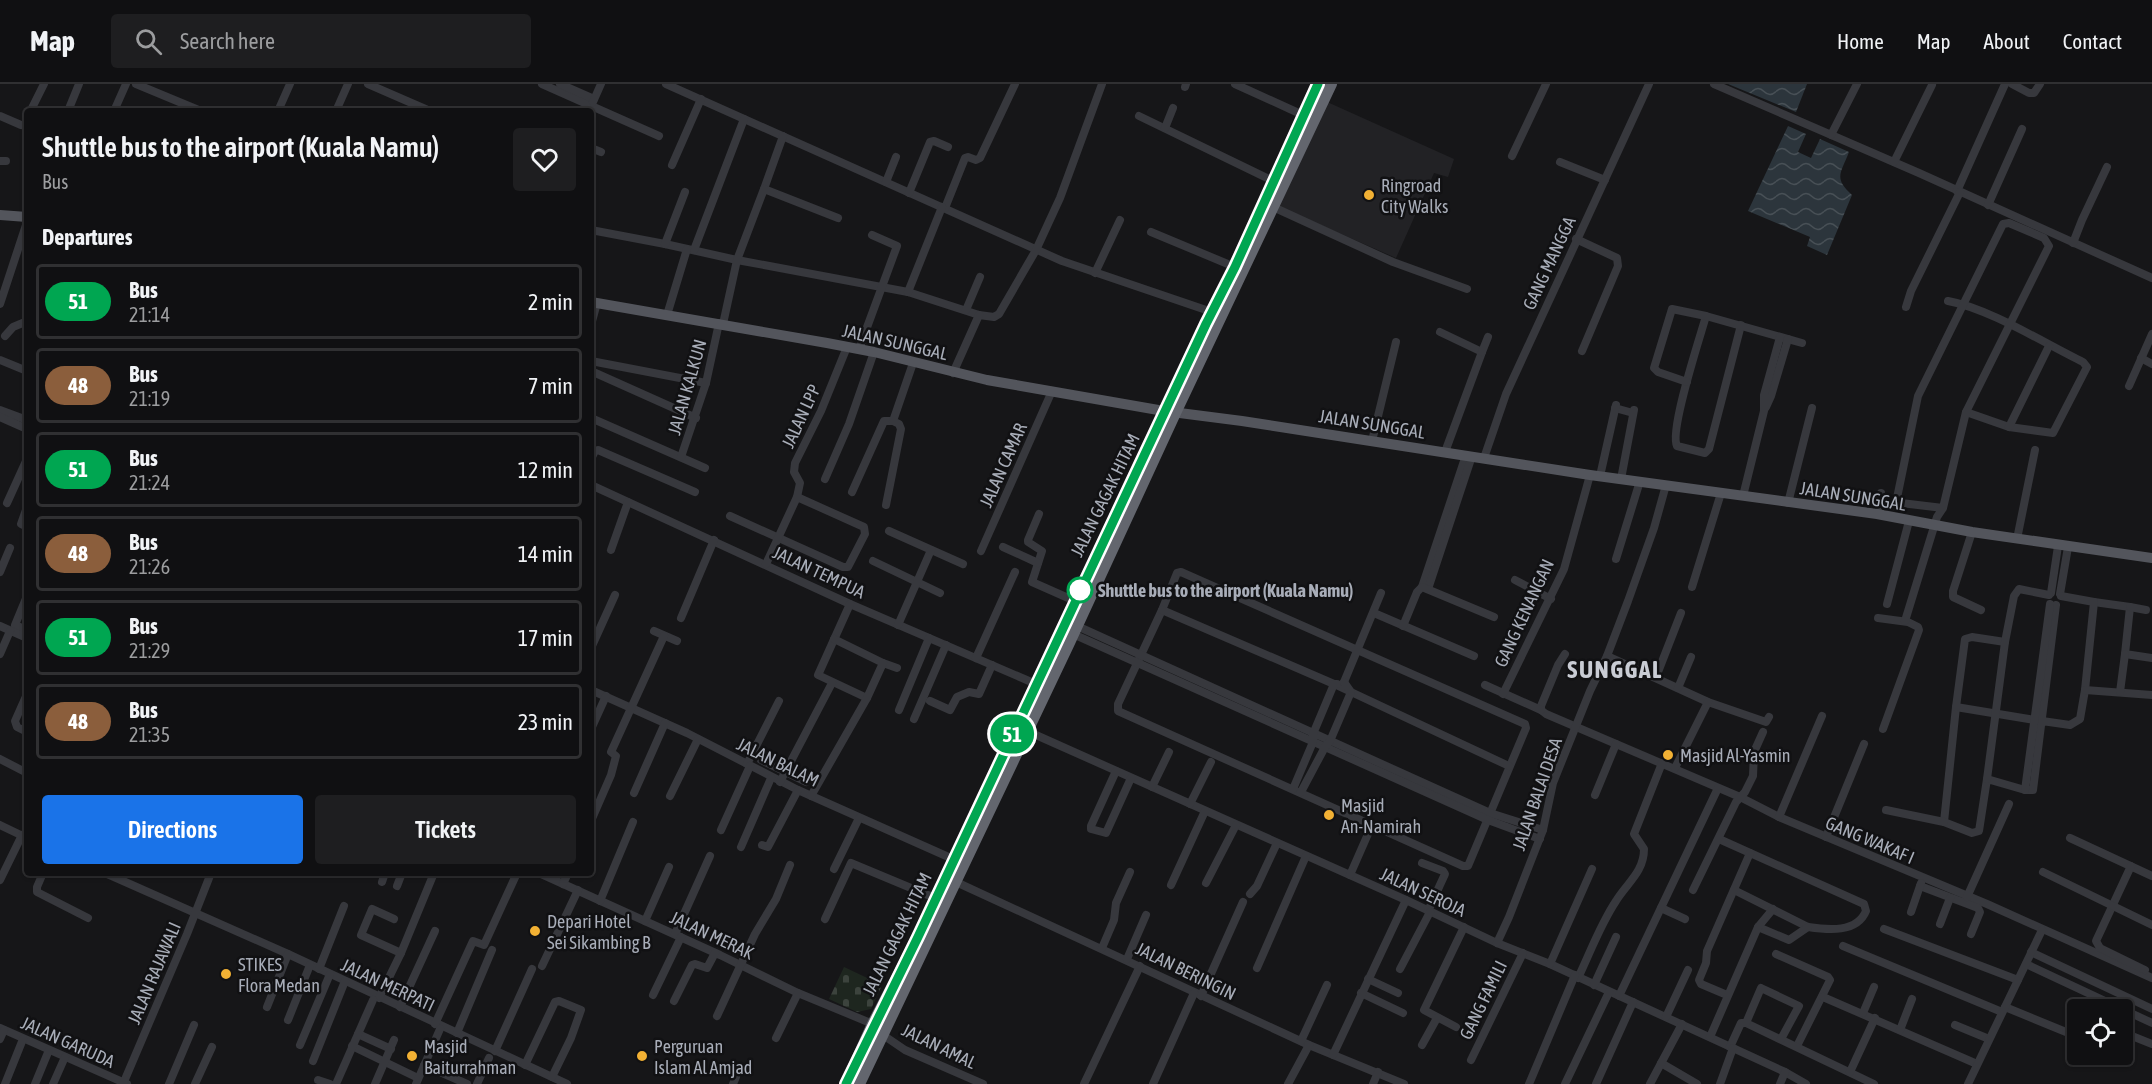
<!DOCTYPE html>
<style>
:root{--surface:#101012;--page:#1e1e20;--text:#f1f3f6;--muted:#9c9d9f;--line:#303032;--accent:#1a73e8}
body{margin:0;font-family:"Asap Condensed",sans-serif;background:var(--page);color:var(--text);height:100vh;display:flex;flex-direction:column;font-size:22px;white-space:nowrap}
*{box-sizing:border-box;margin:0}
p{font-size:20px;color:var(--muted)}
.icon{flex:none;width:33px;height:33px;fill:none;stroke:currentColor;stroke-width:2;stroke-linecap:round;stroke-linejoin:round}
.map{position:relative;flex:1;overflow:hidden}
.panel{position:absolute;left:24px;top:24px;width:570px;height:768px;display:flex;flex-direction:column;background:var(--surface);border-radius:6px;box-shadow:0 2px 4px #0004,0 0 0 2px var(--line)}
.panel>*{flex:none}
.badge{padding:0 12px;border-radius:20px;font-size:21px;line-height:39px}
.fabs{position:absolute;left:2067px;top:915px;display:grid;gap:12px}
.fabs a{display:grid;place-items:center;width:66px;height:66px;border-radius:6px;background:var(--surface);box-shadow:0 2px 4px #0004,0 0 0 2px var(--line);font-size:30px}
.map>.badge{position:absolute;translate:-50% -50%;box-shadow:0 0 0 3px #fff}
h2{padding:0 18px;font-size:22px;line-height:54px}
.round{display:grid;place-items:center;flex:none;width:63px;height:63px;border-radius:6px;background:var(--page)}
.overview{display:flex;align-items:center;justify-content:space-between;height:102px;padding:0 18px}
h1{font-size:28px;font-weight:600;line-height:45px}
.action{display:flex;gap:12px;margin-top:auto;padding:12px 18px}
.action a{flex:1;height:69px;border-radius:6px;background:var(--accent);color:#fff;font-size:24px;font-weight:600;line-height:69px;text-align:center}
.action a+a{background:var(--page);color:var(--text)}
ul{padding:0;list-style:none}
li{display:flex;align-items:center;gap:18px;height:75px;margin:0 12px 9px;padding:0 6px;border:3px solid var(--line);border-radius:6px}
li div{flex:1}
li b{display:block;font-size:22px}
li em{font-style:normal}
li .badge{min-width:66px;font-weight:700;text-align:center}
header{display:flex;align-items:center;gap:36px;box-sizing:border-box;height:84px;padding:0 30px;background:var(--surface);border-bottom:2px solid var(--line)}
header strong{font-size:28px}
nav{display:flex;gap:33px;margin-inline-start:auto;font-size:21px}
.search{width:420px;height:54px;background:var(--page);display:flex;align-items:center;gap:15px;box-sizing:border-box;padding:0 21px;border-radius:6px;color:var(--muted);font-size:22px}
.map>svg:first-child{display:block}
.built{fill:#222225}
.cemetery{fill:url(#cemetery-stones)}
.water{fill:url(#water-waves)}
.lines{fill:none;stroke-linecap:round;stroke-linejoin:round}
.minor{stroke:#37383d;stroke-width:8}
.major{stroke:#53555c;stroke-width:10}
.highway{stroke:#63666e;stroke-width:12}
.line-casing{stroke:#fff;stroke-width:14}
.line{stroke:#00a651;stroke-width:9}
.poi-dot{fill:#f2b134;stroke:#111113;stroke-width:2}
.stop-dot{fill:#fff;stroke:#00a651;stroke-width:3}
.labels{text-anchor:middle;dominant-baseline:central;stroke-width:5;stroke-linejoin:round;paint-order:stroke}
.poi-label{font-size:18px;fill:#a8adb8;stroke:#111113;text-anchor:start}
.street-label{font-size:18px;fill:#a8adb8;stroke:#111113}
.stop-label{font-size:18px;font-weight:bold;fill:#a8adb8;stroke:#111113;text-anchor:start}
.district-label{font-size:24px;font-weight:bold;letter-spacing:1.5px;fill:#c9ccd4;stroke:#111113}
</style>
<header>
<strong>Map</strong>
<div class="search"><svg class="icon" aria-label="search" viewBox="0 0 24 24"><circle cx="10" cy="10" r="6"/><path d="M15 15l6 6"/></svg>Search here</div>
<nav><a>Home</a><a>Map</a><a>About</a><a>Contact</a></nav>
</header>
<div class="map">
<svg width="2152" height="1000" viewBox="0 0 2152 1000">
<defs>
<pattern id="cemetery-stones" width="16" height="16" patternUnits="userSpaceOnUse" patternTransform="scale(1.5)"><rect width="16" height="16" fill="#1e261f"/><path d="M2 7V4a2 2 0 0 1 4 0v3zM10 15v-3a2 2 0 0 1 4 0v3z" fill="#3c433d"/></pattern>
<pattern id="water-waves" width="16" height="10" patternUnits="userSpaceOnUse" patternTransform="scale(1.5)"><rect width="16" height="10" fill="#2c353c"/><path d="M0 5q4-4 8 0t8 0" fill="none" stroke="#485056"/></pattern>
</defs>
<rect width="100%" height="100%" fill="#161618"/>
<polygon class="built" points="1325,17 1454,75 1448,93 1434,89 1396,174 1277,122"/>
<polygon class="cemetery" points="844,883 882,901 871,925 857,928 829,915"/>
<g class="water">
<polygon points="1728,0 1807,0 1796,28"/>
<path d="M 1788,42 L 1806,50 L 1798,68 L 1811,74 L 1820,55 L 1849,68 C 1841,89 1833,94 1852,111 L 1827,171 L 1807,162 L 1810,153 L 1748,127 Z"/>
</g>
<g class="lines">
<g class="minor">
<polyline points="136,0 201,27"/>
<polyline points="368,0 430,27"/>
<polyline points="542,0 659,52"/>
<polyline points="560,0 594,15"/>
<polyline points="666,0 1062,177 1212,228"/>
<polyline points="1235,0 1303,31"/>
<polyline points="1714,0 1919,89 2152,194"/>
<polyline points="2012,0 2029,9 2034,9 2040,0"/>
<polyline points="1185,3 1186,0"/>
<polyline points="593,18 601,0"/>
<polyline points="32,24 44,0"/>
<polyline points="68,27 79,0"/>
<polyline points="114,27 126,0"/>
<polyline points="278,27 290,0"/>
<polyline points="336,27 348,0"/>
<polyline points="0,32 21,41"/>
<polyline points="1139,32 1273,97"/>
<polyline points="1165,44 1173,24"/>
<polyline points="1831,51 1857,0"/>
<polyline points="591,64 601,68"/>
<polyline points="1512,72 1546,0"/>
<polyline points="0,77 6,77"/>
<polyline points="1560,78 1605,96"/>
<polyline points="1894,78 1932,1"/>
<polyline points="672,81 701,15"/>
<polyline points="886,98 896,73"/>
<polyline points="764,105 783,52"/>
<polyline points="1957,107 2005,0"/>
<polyline points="909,109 930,58 934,57 948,63"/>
<polyline points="1988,121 2022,45"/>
<polyline points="1273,123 1393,178 1467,205"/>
<polyline points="945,124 965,74 968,73 976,76 980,74 1015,0"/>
<polyline points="591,146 665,160 737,176 908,208 979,231 994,233 999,230 1036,166 1060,114 1102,0"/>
<polyline points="1151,148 1235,183"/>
<polyline points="1576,155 1617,174 1618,182 1582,267"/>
<polyline points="2073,159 2082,136 2107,83"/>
<polyline points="665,160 685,108"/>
<polyline points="694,166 744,35"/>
<polyline points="1095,189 1120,136"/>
<polyline points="908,208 942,123"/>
<path d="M 1948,217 C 1988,224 2044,259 2083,278 L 2087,283 L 2053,349 L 2009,343 L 1966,328"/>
<polyline points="0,220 27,138"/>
<polyline points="1906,223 1911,207 1960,108"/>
<polyline points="966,226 980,193"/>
<polyline points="667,231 687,165"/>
<path d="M 1706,232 C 1700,253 1669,347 1677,362 L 1705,369 L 1709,365 L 1741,241"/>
<polyline points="723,240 737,176 764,105 838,134"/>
<polyline points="591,241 597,219"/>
<polyline points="1440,248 1482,268 1445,368"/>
<polyline points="5,252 13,243 25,238 27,233"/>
<polyline points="859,265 897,162 872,151"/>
<polyline points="1482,268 1488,253"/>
<polyline points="2141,274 2152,280"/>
<polyline points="0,276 27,287"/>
<polyline points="591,277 706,299"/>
<polyline points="591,287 696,334"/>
<polyline points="953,289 979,231"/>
<polyline points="1687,298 1658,288 1654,284 1672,225 1706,232 1802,259"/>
<polyline points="2129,302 2152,250"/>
<polyline points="1766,323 1771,312 1788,255"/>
<polyline points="1615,324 1633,329"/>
<polyline points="0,326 27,336"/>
<polyline points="0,333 27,345"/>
<polyline points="591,334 705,384"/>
<polyline points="2009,343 2049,262"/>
<polyline points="1372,357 1396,258"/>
<polyline points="681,373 706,299 719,239"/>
<polyline points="1484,374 1506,310 1649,0"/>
<polyline points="591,375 595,367 598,366 695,408"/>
<polyline points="1600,392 1616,321"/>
<polyline points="825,395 849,340 874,268"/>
<polyline points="1621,395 1634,326"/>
<polyline points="591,401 850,520 1036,600"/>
<polyline points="852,408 884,337 893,337"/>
<polyline points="1743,412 1764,327 1764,311 1780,253"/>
<polyline points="7,419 27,375"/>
<polyline points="1788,419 1812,324"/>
<polyline points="886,421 901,345 899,340 893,337 913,279"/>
<polyline points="27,423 21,440 27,443"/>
<polyline points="1039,430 1028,456 1028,458 1042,467 1032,498 1075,517"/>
<polyline points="1877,430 1881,409"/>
<polyline points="730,432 843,483 848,483 865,450 864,443 797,413"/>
<polyline points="889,447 963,480"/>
<polyline points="1972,448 1953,507 1953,513 1981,526"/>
<polyline points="2017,455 2035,366"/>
<polyline points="1003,463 1038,479"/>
<polyline points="611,466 628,418"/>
<polyline points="981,467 1052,307"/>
<polyline points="1616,475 1640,397"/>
<polyline points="873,477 940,509"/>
<polyline points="766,480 797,413 800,399 794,388 795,379 821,327 847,263"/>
<polyline points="0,488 10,464"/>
<polygon points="1181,488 1525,640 1526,644 1468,782 1463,782 1118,627 1118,620 1162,526 1177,489"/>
<polyline points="1515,496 1551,515"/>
<polyline points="1422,503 1466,371"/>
<polyline points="1692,503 1721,409"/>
<polyline points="1428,505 1472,372"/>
<polyline points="2051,509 2058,462"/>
<polyline points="2060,510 2068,463"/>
<polyline points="27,512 15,541 27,546"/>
<polyline points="2094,518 2130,523 2125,570 2152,574"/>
<polyline points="850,520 818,591 867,614"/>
<polyline points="1887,520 1909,437"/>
<polyline points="2056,521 2033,706 2025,706 1987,695 1979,747 1972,749 1944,738 1956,623 2035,636 2070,641 2080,635 2085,606 2094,518 2061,512"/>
<polyline points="2130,523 2146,526"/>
<polyline points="1162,526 1334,600 1509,682"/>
<polyline points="1374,529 1474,572"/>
<polyline points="681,534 714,456"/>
<polyline points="1878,534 1908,538 1918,543 1919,546 1883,645"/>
<polyline points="1905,537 1937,433 1943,424 1966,328 2049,162 2044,154 2009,139 2003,140 1918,312 1897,414 1901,419 1943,424"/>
<polyline points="898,541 931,466"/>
<polyline points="0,542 27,554"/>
<polyline points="1077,542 1490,729 1543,746"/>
<polyline points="1403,542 1417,508 1422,503 1494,533"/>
<polyline points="654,547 677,557"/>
<polyline points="1073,550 1488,736 1540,755"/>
<polyline points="591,564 615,511"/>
<polyline points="0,570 10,547"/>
<polyline points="1565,570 1558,581 1541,622 1541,626 1546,630 1740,713 1779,733 1987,820 2152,894"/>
<polyline points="1607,572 1708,618 1766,638 1769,633"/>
<polyline points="976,574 1015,488"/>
<polyline points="883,579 897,584"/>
<polyline points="1658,588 1681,529"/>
<polyline points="1344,598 1381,509"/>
<polyline points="1485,601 1541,626"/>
<polyline points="1678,604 1691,573"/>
<polyline points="591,606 687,649 798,706 953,775"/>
<polyline points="2085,606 2152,611"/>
<polyline points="2120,608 2125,570"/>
<polyline points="27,610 15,637 17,643 27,648"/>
<polyline points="1503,610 1564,485 1590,391"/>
<polyline points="930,617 950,626 957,613 969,608 979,610 992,581"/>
<polyline points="1956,623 1965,555 1972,553 2005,558"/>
<polyline points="899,626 929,554"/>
<polyline points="914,635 946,561"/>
<polyline points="591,645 606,612"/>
<polyline points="1027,647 1406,816 1497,859 1550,880 1785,988 1806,1000"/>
<polyline points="0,675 27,689"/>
<polyline points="761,676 806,698"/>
<polyline points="747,680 779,617"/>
<polyline points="1675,684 1708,618"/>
<polyline points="1116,687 1091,742 1091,745 1106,749 1131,694"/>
<polyline points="1987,695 2005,558 2014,512 2019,505 2049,511"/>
<polyline points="780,698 832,599"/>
<polyline points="1152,703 1169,668"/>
<polyline points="1293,705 1313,658 1313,650 1334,600 1337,600"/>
<polyline points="2025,706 2050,520"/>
<polyline points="1301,708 1325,663 1330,657 1351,608 1344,598"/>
<polyline points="634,709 665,639"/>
<polyline points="1595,711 1616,660"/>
<polyline points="670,712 698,655"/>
<polyline points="811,712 867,614 883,579 834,555"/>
<polyline points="1190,720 1211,678"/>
<polyline points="1886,726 1944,738"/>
<polyline points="1779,733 1822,632"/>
<polyline points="591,737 611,691 616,672 611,668 664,552"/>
<polyline points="0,741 27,754"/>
<polyline points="721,746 750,682"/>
<polyline points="1826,753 1864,660"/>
<polyline points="2070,754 2152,792"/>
<path d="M 1719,755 L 1864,820 L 1866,827 C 1857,849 1828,846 1808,843 L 1734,806"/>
<polyline points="762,761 768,763 798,706"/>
<polyline points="741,763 771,694"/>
<polyline points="1422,779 1443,787 1445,790 1428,827"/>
<polyline points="2131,782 2096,857 2100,864 2145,886"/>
<polyline points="834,785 859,734"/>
<polyline points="2043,788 2152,841"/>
<polyline points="43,789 37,803 37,808 88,834"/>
<polyline points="105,789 288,870 567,1000"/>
<polyline points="539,789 720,871 798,909 873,940"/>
<polyline points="1350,791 1368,750"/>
<polyline points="0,796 22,751"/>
<polyline points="382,798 385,789"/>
<polyline points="956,798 1309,961 1404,1000"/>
<polyline points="1206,799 1236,741"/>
<polyline points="563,800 568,789"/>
<polyline points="1171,801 1205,727"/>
<polyline points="397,802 402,789"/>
<polyline points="1920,802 1978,824 1980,828 1971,850"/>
<polyline points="1693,806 1736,718 1745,708 1753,692 1754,668 1763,648"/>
<polyline points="1250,810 1257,802 1277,759"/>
<polyline points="1967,813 2009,720"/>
<polyline points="600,817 633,738"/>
<polyline points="1661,824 1685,835"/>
<polyline points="1911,828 1921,799"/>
<polyline points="394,835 372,825 361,851 401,869"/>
<polyline points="825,835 851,779 935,814"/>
<polyline points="645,837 669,783"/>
<polyline points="1940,840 1950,814"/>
<polyline points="1758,843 1789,856 1808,843"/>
<polyline points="1884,845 2018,896"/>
<polyline points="675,850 710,772"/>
<polyline points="1497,859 1509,833 1543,746 1553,699 1590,607 1607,572 1628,517 1654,444 1666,401"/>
<polyline points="1843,862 2002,928"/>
<polyline points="1102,864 1114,836 1116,819 1130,788"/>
<polyline points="2031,868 2152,925"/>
<polyline points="1776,870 1828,893 1830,896 1797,962"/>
<polyline points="1127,875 1146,831"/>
<polyline points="1550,880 1592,785"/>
<polyline points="2026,880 2152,939"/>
<polyline points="542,882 578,806"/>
<polyline points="1257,884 1306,772"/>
<polyline points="319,885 344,822"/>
<polyline points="1400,885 1430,828"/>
<path d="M 1578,894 C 1590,869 1600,841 1616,817 C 1627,799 1644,788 1644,765 L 1634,750 L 1662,679"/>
<polyline points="1368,895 1398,909"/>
<polyline points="1594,901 1616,853"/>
<polyline points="1361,909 1403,929"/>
<polyline points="653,911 681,853"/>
<polyline points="1727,911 1701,900 1699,896 1706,879 1707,867 1750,769"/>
<polyline points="1201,912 1243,818"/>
<polyline points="1619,912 1718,704"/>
<polyline points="1823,913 1977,980"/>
<polyline points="379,914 401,869 434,789"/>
<polyline points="674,917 692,881 695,880 707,884 715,869"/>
<polyline points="267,923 288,870"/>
<polyline points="400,923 435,847"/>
<polyline points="2005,923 2066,948"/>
<polyline points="2074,927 2078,928"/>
<polyline points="1863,929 1874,903"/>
<polyline points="717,932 755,850 776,815 790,781"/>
<polyline points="1666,933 1688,886"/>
<polyline points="288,936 310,881"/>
<polyline points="1746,939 1874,1000"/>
<polyline points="435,940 473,857 484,861 517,789"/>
<polyline points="1955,941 1989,955"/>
<polyline points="1456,943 1424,926 1464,843"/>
<polyline points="0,944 127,1000"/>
<polyline points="1900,946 1912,915"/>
<polyline points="2122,948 2152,960"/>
<polyline points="457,949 492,866"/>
<polyline points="358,950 391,965"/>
<polyline points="883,951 905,966 983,1000"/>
<polyline points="1710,953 1758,843 1773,825"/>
<polyline points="776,954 798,909"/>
<polyline points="0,955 4,946"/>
<polyline points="1301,957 1327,901"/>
<polyline points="300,961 330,890"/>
<polyline points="1422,961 1437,934"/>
<polyline points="352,962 418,994"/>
<polyline points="1730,963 1741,939 1746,939 1761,904 1799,922 1781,955"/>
<polyline points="495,967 532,885"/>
<polyline points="1333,971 1406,816"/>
<polyline points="1471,976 1523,869"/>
<polyline points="313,977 345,897"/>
<polyline points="1661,979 1697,1000"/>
<polyline points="424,981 467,1000"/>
<polyline points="525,981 555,918 559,917 581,926 571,954 552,993"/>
<polyline points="1850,988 1875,934"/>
<polyline points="318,996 330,1000"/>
<polyline points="5,1000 23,955"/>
<polyline points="35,1000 49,966"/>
<polyline points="53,1000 65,973"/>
<polyline points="123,1000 187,850 211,789"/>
<polyline points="169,1000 194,941"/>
<polyline points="195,1000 212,963"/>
<polyline points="336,1000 373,916"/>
<polyline points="375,1000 394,956"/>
<polyline points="416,1000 440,945"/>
<polyline points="477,1000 489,974"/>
<polyline points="733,1000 736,993"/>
<polyline points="1084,1000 1140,882"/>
<polyline points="1153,1000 1194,909"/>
<polyline points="1288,1000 1309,961"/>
<polyline points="1373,1000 1378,988"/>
<polyline points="1529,1000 1575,891"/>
<polyline points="1565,1000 1609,908"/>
<polyline points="1596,1000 1633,918"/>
<polyline points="1650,1000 1682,940"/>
<polyline points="1720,1000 1733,964"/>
<polyline points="1780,1000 1785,988"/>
<polyline points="1968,1000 2042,846"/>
</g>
<g class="major">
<polyline points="0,131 27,133"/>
<polyline points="591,218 827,259 874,268 987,296 1164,327 1242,337 1590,391 1877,430 1972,448 2152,474"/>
</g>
<g class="highway">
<polyline points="846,1000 873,940 918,853 1206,240 1235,183 1318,0"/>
<polyline points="859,1000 1068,561 1175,329 1331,0"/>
</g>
</g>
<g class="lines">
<g class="line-casing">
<polyline id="line" points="846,1000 918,853 1206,240 1235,183 1318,0"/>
</g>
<use href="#line" class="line"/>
</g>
<g class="poi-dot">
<circle cx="1369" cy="111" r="6"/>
<circle cx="1668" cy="671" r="6"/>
<circle cx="1329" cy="731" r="6"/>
<circle cx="535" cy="847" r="6"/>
<circle cx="226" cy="890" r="6"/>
<circle cx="412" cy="972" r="6"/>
<circle cx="642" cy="972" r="6"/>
</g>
<circle class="stop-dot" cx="1080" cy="506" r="12"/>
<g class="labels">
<g class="poi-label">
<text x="1381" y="101">Ringroad<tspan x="1381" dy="21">City Walks</tspan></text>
<text x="1680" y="671">Masjid Al-Yasmin</text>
<text x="1341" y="721">Masjid<tspan x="1341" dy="21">An-Namirah</tspan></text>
<text x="547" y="837">Depari Hotel<tspan x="547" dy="21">Sei Sikambing B</tspan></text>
<text x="238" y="880">STIKES<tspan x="238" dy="21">Flora Medan</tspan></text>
<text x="424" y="962">Masjid<tspan x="424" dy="21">Baiturrahman</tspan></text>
<text x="654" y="962">Perguruan<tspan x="654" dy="21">Islam Al Amjad</tspan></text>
</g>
<g class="street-label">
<text transform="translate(1549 179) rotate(-65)">GANG MANGGA</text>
<text transform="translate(895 258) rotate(13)">JALAN SUNGGAL</text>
<text transform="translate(687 303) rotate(-74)">JALAN KALKUN</text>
<text transform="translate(801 332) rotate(-65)">JALAN LPP</text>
<text transform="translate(1372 340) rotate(9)">JALAN SUNGGAL</text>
<text transform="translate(1003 381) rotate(-66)">JALAN CAMAR</text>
<text transform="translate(1105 411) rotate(-64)">JALAN GAGAK HITAM</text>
<text transform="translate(1853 412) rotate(9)">JALAN SUNGGAL</text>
<text transform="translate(819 488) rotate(25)">JALAN TEMPUA</text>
<text transform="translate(1524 529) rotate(-65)">GANG KENANGAN</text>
<text transform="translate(778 678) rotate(26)">JALAN BALAM</text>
<text transform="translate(1537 710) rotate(-71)">JALAN BALAI DESA</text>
<text transform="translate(1870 756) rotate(23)">GANG WAKAF I</text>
<text transform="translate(1423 808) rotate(25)">JALAN SEROJA</text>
<text transform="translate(897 850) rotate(-64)">JALAN GAGAK HITAM</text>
<text transform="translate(712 851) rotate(25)">JALAN MERAK</text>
<text transform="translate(1186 887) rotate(26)">JALAN BERINGIN</text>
<text transform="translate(154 889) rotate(-67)">JALAN RAJAWALI</text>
<text transform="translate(388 901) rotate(25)">JALAN MERPATI</text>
<text transform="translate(1483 916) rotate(-64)">GANG FAMILI</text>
<text transform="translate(68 958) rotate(24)">JALAN GARUDA</text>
<text transform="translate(939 962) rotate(26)">JALAN AMAL</text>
</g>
<g class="stop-label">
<text x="1098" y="506">Shuttle bus to the airport (Kuala Namu)</text>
</g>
<g class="district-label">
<text x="1615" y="585">SUNGGAL</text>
</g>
</g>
</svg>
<div class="fabs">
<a><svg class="icon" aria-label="locate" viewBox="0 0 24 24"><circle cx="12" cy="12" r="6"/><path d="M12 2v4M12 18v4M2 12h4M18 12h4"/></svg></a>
</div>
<b class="badge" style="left:1012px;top:650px;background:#00a651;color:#fff">51</b>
<section class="panel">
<div class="overview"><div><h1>Shuttle bus to the airport (Kuala Namu)</h1><p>Bus</p></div><a class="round"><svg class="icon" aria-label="heart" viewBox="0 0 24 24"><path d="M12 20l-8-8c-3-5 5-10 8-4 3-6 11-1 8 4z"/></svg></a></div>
<h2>Departures</h2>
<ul>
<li><span class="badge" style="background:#00a651;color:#fff">51</span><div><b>Bus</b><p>21:14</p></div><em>2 min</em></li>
<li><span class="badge" style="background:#8b5e3c;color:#fff">48</span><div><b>Bus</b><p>21:19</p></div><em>7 min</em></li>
<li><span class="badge" style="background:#00a651;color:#fff">51</span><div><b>Bus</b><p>21:24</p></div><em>12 min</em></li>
<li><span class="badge" style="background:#8b5e3c;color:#fff">48</span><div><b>Bus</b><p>21:26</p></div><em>14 min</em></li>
<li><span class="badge" style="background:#00a651;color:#fff">51</span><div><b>Bus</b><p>21:29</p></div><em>17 min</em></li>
<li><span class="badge" style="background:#8b5e3c;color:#fff">48</span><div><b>Bus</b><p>21:35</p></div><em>23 min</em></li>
</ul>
<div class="action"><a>Directions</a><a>Tickets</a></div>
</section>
</div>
